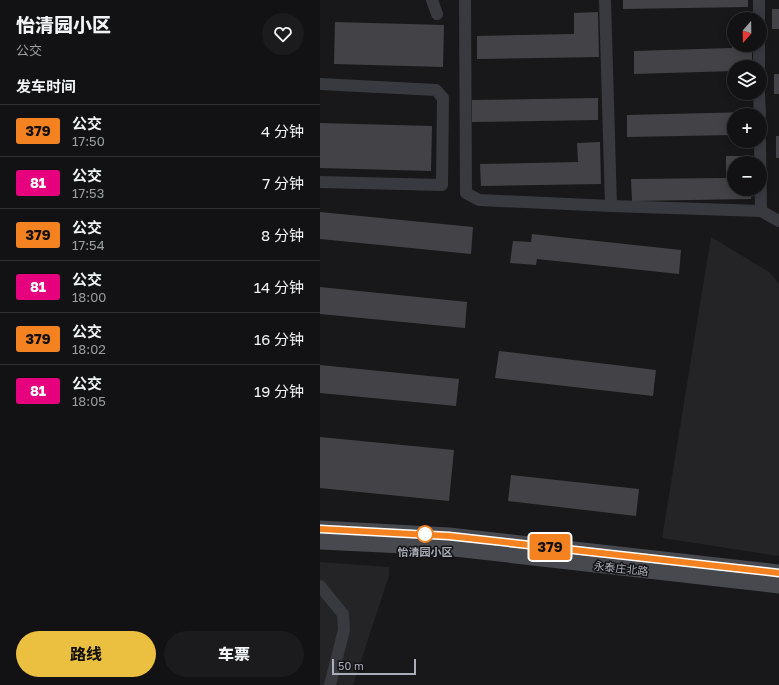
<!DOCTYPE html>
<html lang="zh">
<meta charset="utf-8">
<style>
:root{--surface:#121214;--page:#1b1b1d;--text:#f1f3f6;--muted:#9c9ea0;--line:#313234;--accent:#ebbf3f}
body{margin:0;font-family:"Golos Text","Noto Sans SC",sans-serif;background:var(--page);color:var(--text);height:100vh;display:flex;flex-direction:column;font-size:15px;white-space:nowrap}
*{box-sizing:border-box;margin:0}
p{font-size:13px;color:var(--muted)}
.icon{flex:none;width:22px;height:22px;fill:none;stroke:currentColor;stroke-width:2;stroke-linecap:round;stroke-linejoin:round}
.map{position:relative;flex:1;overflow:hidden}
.drawer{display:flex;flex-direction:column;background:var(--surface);width:320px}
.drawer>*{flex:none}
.badge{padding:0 8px;border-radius:3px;font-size:14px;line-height:26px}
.needle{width:26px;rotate:200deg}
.tools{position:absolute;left:407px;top:12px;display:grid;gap:8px}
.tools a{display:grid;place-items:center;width:40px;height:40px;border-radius:50%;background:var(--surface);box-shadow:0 2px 10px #0003,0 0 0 1px var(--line);font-size:20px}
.scale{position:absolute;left:12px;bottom:10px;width:84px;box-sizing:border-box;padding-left:4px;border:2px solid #abaeb9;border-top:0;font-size:11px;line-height:14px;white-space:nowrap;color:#abaeb9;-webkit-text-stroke:3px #131315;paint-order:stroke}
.map>.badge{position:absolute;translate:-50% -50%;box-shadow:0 0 0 2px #fff}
h2{padding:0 16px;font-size:15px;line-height:36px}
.round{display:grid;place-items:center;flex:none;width:42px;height:42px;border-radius:21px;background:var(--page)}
.summary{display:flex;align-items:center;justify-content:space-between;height:68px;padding:0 16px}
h1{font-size:19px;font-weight:800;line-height:30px}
.cta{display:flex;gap:8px;margin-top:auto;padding:8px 16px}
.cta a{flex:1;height:46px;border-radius:24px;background:var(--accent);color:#111;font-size:16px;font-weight:800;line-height:46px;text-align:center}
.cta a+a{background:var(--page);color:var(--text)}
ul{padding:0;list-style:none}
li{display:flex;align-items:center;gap:12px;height:52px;padding:0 16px;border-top:1px solid var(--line)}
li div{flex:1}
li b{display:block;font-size:15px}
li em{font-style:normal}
li .badge{min-width:44px;font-weight:700;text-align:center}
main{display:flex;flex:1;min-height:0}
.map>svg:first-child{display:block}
.built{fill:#242427}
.building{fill:#434347}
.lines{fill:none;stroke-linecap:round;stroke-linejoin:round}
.street{stroke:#393a3f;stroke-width:12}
.secondary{stroke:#47494f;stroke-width:17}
.line-casing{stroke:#fff;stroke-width:9}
.line{stroke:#f58220;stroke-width:6}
.stop-dot{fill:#fff;stroke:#f58220;stroke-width:2}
.labels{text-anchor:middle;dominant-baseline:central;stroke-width:3;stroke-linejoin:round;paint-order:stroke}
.stop-label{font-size:11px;font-weight:bold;fill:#abaeb9;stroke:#131315}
.street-label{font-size:11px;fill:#abaeb9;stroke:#131315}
</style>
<main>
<section class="drawer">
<div class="summary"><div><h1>怡清园小区</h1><p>公交</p></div><a class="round"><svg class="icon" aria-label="heart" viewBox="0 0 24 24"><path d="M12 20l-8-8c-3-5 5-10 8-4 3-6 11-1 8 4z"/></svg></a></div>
<h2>发车时间</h2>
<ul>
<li><span class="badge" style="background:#f58220;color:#111">379</span><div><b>公交</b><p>17:50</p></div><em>4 分钟</em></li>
<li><span class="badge" style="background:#e6007e;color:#fff">81</span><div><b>公交</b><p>17:53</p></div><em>7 分钟</em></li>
<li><span class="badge" style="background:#f58220;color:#111">379</span><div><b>公交</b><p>17:54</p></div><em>8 分钟</em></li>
<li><span class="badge" style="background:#e6007e;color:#fff">81</span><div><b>公交</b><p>18:00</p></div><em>14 分钟</em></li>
<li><span class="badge" style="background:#f58220;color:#111">379</span><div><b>公交</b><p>18:02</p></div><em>16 分钟</em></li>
<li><span class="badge" style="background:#e6007e;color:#fff">81</span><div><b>公交</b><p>18:05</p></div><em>19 分钟</em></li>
</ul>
<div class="cta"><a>路线</a><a>车票</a></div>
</section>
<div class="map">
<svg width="459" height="685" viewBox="0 0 459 685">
<rect width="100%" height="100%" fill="#18181a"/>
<g class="built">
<polygon points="391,237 449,272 459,284 459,556 342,538"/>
<polygon points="0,562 69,567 69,576 33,685 0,685"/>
</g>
<g class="building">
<polygon points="303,0 428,0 428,7 303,9"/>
<rect x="452" y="9" width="7" height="20"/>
<polygon points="278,12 279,57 157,59 157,36 254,34 254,13"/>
<polygon points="15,22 124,25 123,67 14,64"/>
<polygon points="412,30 414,30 414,45 432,45 432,67 414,67 414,71 314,74 314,51 412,48"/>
<rect x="454" y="74" width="5" height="20"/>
<polygon points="278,98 278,120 152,122 152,100"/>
<polygon points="431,112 431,115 414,115 414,135 307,137 307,115"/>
<polygon points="0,123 112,126 111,171 0,168"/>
<rect x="456" y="136" width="3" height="22"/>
<polygon points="280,142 281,184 161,186 160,164 258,162 257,143"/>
<polygon points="406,156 430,156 430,163 414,163 414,189 431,189 431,199 312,201 311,179 406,178"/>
<polygon points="0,212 153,227 151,254 0,239"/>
<polygon points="212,234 361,250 359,274 217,259 216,265 190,263 193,241 211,242"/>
<polygon points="0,287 147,302 145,328 0,314"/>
<polygon points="179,351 336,370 333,396 175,378"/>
<polygon points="0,365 139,379 136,406 0,393"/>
<polygon points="0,437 134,450 129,501 0,488"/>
<polygon points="191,475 319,489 316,516 188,501"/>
</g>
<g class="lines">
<g class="street">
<polyline points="112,0 117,14"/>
<polyline points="145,0 146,193 159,200 291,206"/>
<polyline points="285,0 291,206 441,211"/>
<polyline points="439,0 439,19"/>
<polyline points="439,45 439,67"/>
<polyline points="0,84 116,90 123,98 122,185 0,182"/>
<polyline points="439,93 440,115"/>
<polyline points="440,141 441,211 459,221"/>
<polyline points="0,586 23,614 24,630 10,685"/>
</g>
<g class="secondary">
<polyline points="0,529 129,536 459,573"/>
<polyline points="0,541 126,547 459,585"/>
</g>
</g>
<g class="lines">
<g class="line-casing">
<polyline id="line" points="0,529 129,536 459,573"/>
</g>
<use href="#line" class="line"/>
</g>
<circle class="stop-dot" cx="105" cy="534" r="8"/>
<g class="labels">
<g class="stop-label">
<text x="105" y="551">怡清园小区</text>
</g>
<g class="street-label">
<text transform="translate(301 568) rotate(6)">永泰庄北路</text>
</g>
</g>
</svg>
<div class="tools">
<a><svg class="needle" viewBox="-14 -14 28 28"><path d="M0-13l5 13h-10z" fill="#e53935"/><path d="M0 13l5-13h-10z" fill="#9c9ea0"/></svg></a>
<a><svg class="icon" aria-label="layers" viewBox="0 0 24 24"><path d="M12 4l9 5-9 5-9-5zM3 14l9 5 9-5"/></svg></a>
<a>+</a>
<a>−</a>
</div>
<div class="scale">50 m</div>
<b class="badge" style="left:230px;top:547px;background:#f58220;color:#111">379</b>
</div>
</main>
